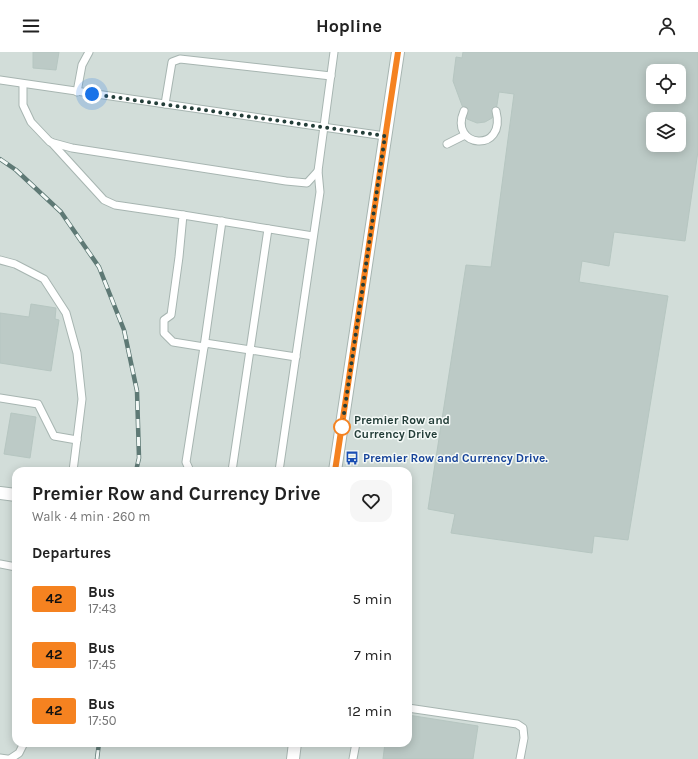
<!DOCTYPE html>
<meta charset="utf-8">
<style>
:root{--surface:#fff;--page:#f6f6f6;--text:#222;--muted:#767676}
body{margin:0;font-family:Karla,sans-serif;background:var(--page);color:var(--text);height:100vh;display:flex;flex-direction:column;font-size:15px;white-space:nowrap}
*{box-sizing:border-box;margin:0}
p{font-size:13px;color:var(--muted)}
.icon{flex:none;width:22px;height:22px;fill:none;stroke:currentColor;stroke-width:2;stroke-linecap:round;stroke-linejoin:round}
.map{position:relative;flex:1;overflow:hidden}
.details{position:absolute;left:12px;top:415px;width:400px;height:280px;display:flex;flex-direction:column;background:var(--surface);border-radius:12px;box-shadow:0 2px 10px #0003}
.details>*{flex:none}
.badge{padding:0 8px;border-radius:3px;font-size:14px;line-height:26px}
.fabs{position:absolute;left:646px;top:12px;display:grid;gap:8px}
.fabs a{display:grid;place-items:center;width:40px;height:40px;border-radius:8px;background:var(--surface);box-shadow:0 2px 10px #0003;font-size:20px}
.you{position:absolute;width:20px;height:20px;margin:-10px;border:3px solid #fff;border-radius:50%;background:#1a73e8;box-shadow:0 0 0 6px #1a73e833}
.map>.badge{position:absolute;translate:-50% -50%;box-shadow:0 0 0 2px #fff}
h2{padding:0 20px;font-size:15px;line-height:36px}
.round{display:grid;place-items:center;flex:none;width:42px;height:42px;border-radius:12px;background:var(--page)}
.head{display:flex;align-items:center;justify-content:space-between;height:68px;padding:0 20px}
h1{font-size:19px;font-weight:700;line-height:30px}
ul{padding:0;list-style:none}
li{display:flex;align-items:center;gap:12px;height:56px;padding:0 20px}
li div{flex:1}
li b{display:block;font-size:15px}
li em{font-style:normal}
li .badge{min-width:44px;font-weight:700;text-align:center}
header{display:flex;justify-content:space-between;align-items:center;height:52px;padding:0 20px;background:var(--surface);font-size:18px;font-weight:700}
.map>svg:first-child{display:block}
.built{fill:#d2ddd9;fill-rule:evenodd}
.building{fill:#bccac6;stroke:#b6c6c1;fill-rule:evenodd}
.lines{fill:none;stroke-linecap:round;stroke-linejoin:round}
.service-casing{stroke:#a7b5b1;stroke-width:9}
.minor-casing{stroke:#a7b5b1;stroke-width:14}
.tertiary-casing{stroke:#a7b5b1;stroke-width:14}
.service{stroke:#fff;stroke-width:7}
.minor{stroke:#fff;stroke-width:12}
.tertiary{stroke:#fff;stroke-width:12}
.rail-casing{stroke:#5e7975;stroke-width:4.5}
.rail{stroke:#f4f9f7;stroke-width:3;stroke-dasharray:9;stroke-linecap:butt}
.line-casing{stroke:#fff;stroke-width:9}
.line{stroke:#f58220;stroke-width:6}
.walk{stroke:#243e39;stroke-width:4;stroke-dasharray:0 7.2}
.stop-dot{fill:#fff;stroke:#f58220;stroke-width:2}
.labels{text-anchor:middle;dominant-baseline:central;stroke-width:3;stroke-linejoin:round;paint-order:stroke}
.stop-label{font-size:12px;font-weight:bold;fill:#243e39;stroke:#f4f9f7;text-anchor:start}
.transit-label{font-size:12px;font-weight:bold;fill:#164399;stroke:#f4f9f7;text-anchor:start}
</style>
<header><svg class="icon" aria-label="menu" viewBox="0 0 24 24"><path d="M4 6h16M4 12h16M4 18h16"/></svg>Hopline<svg class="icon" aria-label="person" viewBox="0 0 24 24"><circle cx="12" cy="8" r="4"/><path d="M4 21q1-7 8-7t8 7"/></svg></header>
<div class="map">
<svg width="698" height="707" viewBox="0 0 698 707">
<rect width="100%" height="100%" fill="#e4edea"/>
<path class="built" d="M 0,0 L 698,0 L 698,707 L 0,707 ZM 653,19 L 679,19 L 679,45 L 653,45 ZM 653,67 L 679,67 L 679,93 L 653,93 ZM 16,419 L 408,419 L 408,691 L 16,691 Z"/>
<g class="building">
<polygon points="33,0 59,0 56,18 33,16"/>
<path d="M 463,0 L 698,0 L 698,99 L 685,189 L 614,180 L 609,214 L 582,209 L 579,230 L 668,244 L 628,488 L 594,484 L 592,501 L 451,481 L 455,462 L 428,457 L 466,213 L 491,215 L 514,42 L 499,40 L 496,59 L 492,66 L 485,70 L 477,71 L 467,67 L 453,29 L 456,5 L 462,6 ZM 653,19 L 679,19 L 679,45 L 653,45 ZM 653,67 L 679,67 L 679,93 L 653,93 Z"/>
<polygon points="31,252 56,256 55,267 59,268 51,319 0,311 0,261 29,265"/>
<polygon points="11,361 36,365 30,406 4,402"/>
<polygon points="408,663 478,674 473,707 383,707 385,691 408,691"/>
</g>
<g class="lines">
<g class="service-casing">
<g id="service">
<polyline points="0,28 385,84"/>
<polyline points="23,32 23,53 31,70 50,90 72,96 286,129 307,131 318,119 334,0"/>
<polyline points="77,40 82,13 89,0"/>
<polyline points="165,52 172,10 180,7 331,24"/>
<path d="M 464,59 C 448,96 507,102 496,59"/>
<polyline points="51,90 104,148 115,153 183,163 179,205 171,263 164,268 164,281 173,290 204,295 186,410 190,419"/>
<polyline points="447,92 465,83"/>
<polyline points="183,163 313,184"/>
<polyline points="0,208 15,212 44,227 66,261 77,301 82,347 73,419"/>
<polyline points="205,291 296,305"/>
<polyline points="204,295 222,169"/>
<polyline points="0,346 38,352 54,384 77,388"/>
<polyline points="232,419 268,177"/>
<polyline points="279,419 320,140 318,119"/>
<polyline points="0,512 16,515"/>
<polyline points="408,656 517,672 523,676 524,686 520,707"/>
<polyline points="0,706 7,707"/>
<polyline points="10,707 19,701 24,691"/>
<polyline points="353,707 356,691"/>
</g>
</g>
<g class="minor-casing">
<polyline id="minor" points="0,441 16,443"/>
</g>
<g class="tertiary-casing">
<g id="tertiary">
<polyline points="335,419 398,0"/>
<polyline points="293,707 295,691"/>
</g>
</g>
<use href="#service" class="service"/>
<use href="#minor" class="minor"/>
<use href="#tertiary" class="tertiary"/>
<g class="rail-casing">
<g id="rail">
<polyline points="0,107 16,118 61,160 99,215 124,278 137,339 139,406 136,419"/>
<polyline points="97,707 99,691"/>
</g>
</g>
<use href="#rail" class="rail"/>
</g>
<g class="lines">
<g class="line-casing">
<polyline id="line" points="335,419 398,0"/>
</g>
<use href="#line" class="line"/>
<polyline class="walk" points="92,42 385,84 342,375"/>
</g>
<defs>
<g id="bus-bare" transform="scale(1.08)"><path d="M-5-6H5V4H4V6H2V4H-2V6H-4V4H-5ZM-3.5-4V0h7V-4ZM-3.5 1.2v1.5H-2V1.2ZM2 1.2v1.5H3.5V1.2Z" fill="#1a4fb4" stroke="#f4f9f7" stroke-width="2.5" paint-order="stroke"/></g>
</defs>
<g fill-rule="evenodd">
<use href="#bus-bare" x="352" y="406"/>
</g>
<circle class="stop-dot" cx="342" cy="375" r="8"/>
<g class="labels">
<g class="stop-label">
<text x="354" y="368">Premier Row and<tspan x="354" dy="14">Currency Drive</tspan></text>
</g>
<g class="transit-label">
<text x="363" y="406">Premier Row and Currency Drive.</text>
</g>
</g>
</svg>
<div class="fabs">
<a><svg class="icon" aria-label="locate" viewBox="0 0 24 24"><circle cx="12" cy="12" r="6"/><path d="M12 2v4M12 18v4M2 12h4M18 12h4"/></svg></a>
<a><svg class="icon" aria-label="layers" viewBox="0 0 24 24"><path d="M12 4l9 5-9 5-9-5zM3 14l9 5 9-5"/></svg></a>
</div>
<div class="you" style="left:92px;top:42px"></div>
<section class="details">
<div class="head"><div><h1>Premier Row and Currency Drive</h1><p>Walk · 4 min · 260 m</p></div><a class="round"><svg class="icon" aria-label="heart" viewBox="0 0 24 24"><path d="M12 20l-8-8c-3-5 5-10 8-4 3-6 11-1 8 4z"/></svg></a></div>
<h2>Departures</h2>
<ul>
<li><span class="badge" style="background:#f58220;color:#111">42</span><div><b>Bus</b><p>17:43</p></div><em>5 min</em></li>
<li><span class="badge" style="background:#f58220;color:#111">42</span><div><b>Bus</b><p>17:45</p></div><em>7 min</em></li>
<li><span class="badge" style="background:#f58220;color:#111">42</span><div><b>Bus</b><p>17:50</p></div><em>12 min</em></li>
</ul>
</section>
</div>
